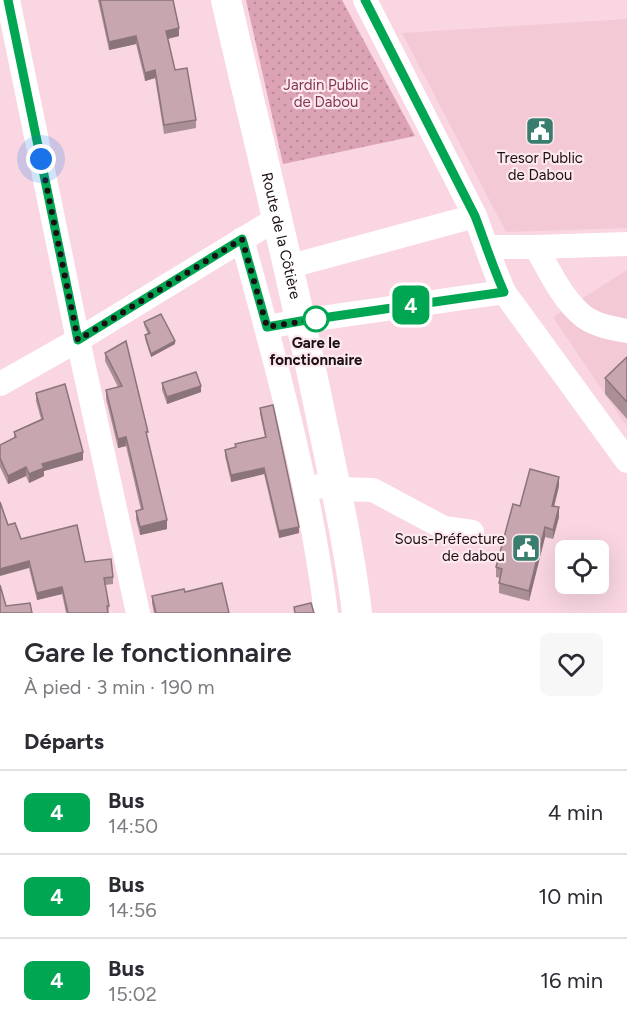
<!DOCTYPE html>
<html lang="fr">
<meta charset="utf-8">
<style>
:root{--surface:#fff;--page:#f7f7f7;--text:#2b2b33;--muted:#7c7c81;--line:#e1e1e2}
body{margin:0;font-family:Figtree,sans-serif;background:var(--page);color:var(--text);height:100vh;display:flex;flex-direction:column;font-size:22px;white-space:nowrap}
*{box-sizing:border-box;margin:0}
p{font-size:20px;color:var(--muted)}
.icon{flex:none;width:33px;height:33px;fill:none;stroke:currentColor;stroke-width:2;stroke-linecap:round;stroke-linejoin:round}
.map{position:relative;height:613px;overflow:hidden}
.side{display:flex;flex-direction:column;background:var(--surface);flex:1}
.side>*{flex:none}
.badge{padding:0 12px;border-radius:9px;font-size:21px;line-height:39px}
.controls{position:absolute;left:555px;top:540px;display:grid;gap:12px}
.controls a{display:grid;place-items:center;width:54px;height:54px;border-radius:9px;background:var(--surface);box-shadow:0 6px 24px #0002;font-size:30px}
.you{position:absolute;width:30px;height:30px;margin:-15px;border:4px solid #fff;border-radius:50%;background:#1a73e8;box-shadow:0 0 0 9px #1a73e833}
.map>.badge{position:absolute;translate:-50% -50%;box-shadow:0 0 0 3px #fff}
h2{padding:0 24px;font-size:22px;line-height:54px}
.round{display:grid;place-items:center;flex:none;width:63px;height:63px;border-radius:9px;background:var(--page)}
.summary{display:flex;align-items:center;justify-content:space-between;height:102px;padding:0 24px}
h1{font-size:28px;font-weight:600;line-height:45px}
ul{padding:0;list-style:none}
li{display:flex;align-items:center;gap:18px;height:84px;padding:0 24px;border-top:2px solid var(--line)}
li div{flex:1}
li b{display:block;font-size:22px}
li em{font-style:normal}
li .badge{min-width:66px;font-weight:700;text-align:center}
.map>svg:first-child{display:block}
.built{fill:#f4c9d6}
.grass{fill:url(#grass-dots)}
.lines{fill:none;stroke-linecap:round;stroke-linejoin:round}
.minor{stroke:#fff;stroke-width:24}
.major{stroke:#fff;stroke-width:30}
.wall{fill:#ab8f96}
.shaded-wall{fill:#8b747a}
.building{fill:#c7a6af;stroke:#8b747a;stroke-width:1.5}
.line-casing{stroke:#fff;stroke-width:14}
.line{stroke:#00a651;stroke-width:9}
.walk{stroke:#1b0f13;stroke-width:6;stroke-dasharray:0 10.8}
.stop-dot{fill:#fff;stroke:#00a651;stroke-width:3}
.labels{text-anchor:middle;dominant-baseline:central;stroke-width:4.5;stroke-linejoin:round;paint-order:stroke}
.park-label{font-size:15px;fill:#833654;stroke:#fde8ee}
.poi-label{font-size:15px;fill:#1b0f13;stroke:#fde8ee}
.street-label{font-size:15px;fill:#1b0f13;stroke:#fde8ee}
.stop-label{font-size:15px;font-weight:bold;fill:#1b0f13;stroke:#fde8ee}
</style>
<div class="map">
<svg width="627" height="613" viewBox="0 0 627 613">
<defs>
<pattern id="grass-dots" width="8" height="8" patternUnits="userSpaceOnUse" patternTransform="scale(1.5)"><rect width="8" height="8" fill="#dca3b5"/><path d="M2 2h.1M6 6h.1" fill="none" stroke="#bc8b9b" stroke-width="1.8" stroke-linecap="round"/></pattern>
</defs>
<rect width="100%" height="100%" fill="#f9d6e1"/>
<g class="built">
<polygon points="627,19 627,228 506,232 402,33"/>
<polygon points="627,270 627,427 553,317"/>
</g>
<polygon class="grass" points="246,0 342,0 415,136 283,164"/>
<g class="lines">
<g class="minor">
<polyline points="8,0 78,340 138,613"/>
<path d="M 365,0 L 475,216 C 485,242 493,268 504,292 L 627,461"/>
<path d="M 242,239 C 276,362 310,486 326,613"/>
<polyline points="487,247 536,247 627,244"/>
<path d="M 536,247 C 549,270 562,299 583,316 C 596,326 612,328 627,331"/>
<polyline points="287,267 475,216"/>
<polyline points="267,327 301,321 504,292"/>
<polyline points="0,384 78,340 276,219"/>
<polyline points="319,486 336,489 373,490 444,528 472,532"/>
</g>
<path class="major" id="s1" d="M 226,0 C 257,136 291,271 319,407 C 333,476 349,544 357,613"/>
</g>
<g class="wall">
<polygon points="98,0 173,0 179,36 168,39 175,70 196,120 196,128 164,134 155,78 145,81 136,44 109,50"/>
<polygon points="144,322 175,344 151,357 145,339 145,335 148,334 144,325"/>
<polygon points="126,341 167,529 140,535 136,519 136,511 141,510 126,446 118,448 106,399 106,390 118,387 105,361 105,353"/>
<polygon points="627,357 627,419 605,394 605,378"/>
<polygon points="162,383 201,392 167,404 162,390"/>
<polygon points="36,393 83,460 44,471 44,476 29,483 26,476 8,484 0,467 0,445 14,438 14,432 41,419 36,401"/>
<polygon points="260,408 299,533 279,538 264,474 231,482 225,456 225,450 235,448 235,444 265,437 260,414"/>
<polygon points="559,486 554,506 559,517 553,539 545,537 529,601 499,593 499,583 500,578 496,577 496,567"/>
<polygon points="8,525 21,539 85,562 113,577 113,584 105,585 109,606 108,613 66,613 62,594 37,600 29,568"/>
<polygon points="185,592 229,613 154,613 152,603 152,596"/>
</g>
<g class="shaded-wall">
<polygon points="179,28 179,36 166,39 166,31"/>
<polygon points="136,36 136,44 109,50 109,42"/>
<polygon points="155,70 155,78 145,81 145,73"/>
<polygon points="175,341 175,344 151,357 151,354"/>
<polygon points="201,386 201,392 167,404 167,397"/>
<polygon points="126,437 126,446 118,448 118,439"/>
<polygon points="83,452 83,460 44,471 44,476 29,483 29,474 42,464"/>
<polygon points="26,467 26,476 8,484 8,476"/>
<polygon points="264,468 264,474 231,482 231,475"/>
<polygon points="559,477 559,486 552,515 552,506"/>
<polygon points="559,507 559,517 553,539 553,530"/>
<polygon points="167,520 167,529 140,535 140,527"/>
<polygon points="299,527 299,533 279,538 279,531"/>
<polygon points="545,527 545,537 529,601 529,591"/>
<polygon points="29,561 29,568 0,576 0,569"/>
<polygon points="62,587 62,594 37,600 37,593"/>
</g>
<g class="building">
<polygon points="100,0 173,0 179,28 166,31 175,70 187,68 196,120 164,125 155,70 145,73 136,36 109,42"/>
<polygon points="161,314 175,341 151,354 145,335 150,333 144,322"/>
<polygon points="126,341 148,432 146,432 167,520 140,527 136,511 143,509 126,437 118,439 106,390 122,386 105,353"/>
<polygon points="627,357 627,402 605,378"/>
<polygon points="196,372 201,386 167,397 162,383"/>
<polygon points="65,384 83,452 42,464 44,468 29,474 26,467 8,476 0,458 0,445 16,437 14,432 43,419 36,393"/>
<polygon points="273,405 299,527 279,531 264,468 231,475 225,450 236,447 235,444 266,437 260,408"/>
<polygon points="530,469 559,477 552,506 559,507 553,530 545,527 529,591 499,583 502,569 496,567 513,504 520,506"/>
<polygon points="0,502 8,525 15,523 21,539 77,525 85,562 111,559 113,577 104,578 109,606 107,606 108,613 68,613 62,587 37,593 29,561 0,569"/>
<polygon points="222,583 229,613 156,613 152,596 184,589 185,592"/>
<polygon points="0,585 6,606 30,603 32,613 0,613"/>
<polygon points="311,603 314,613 295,613 294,607"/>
</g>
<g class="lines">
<g class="line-casing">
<path id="line" d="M 8,0 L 78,340 L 242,239 L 267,327 L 301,321 L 504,292 C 493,268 485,242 475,216 L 365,0"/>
</g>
<use href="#line" class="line"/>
<polyline class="walk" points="41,159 78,340 242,239 267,327 324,318 316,319"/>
</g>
<defs>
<g id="civic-square" transform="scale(1.5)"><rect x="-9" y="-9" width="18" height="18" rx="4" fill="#397d6f" stroke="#fde8ee"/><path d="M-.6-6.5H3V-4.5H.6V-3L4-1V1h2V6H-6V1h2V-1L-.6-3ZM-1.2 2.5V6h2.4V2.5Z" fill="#fff"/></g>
</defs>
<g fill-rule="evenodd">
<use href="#civic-square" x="540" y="131"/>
<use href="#civic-square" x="526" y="548"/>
</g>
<circle class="stop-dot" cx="316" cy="319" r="12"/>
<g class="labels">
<g class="park-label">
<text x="326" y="85">Jardin Public<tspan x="326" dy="17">de Dabou</tspan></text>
</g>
<g class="poi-label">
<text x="540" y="158">Tresor Public<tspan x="540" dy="17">de Dabou</tspan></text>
<text x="505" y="539" text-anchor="end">Sous-Préfecture<tspan x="505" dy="17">de dabou</tspan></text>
</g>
<g class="street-label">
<text stroke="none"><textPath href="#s1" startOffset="242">Route de la Côtière</textPath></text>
</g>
<g class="stop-label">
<text x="316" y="343">Gare le<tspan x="316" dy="17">fonctionnaire</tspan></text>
</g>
</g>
</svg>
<div class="controls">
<a><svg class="icon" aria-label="locate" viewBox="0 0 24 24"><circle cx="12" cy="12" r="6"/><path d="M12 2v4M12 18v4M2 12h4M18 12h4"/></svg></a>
</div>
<div class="you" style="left:41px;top:159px"></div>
<b class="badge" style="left:411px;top:305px;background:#00a651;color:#fff">4</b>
</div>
<section class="side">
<div class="summary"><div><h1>Gare le fonctionnaire</h1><p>À pied · 3 min · 190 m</p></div><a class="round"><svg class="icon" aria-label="heart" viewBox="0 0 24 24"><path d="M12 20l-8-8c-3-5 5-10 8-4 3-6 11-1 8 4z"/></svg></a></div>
<h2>Départs</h2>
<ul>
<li><span class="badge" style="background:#00a651;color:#fff">4</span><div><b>Bus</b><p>14:50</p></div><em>4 min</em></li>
<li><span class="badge" style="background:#00a651;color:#fff">4</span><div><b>Bus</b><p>14:56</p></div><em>10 min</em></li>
<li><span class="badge" style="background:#00a651;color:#fff">4</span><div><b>Bus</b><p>15:02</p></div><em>16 min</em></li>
</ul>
</section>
